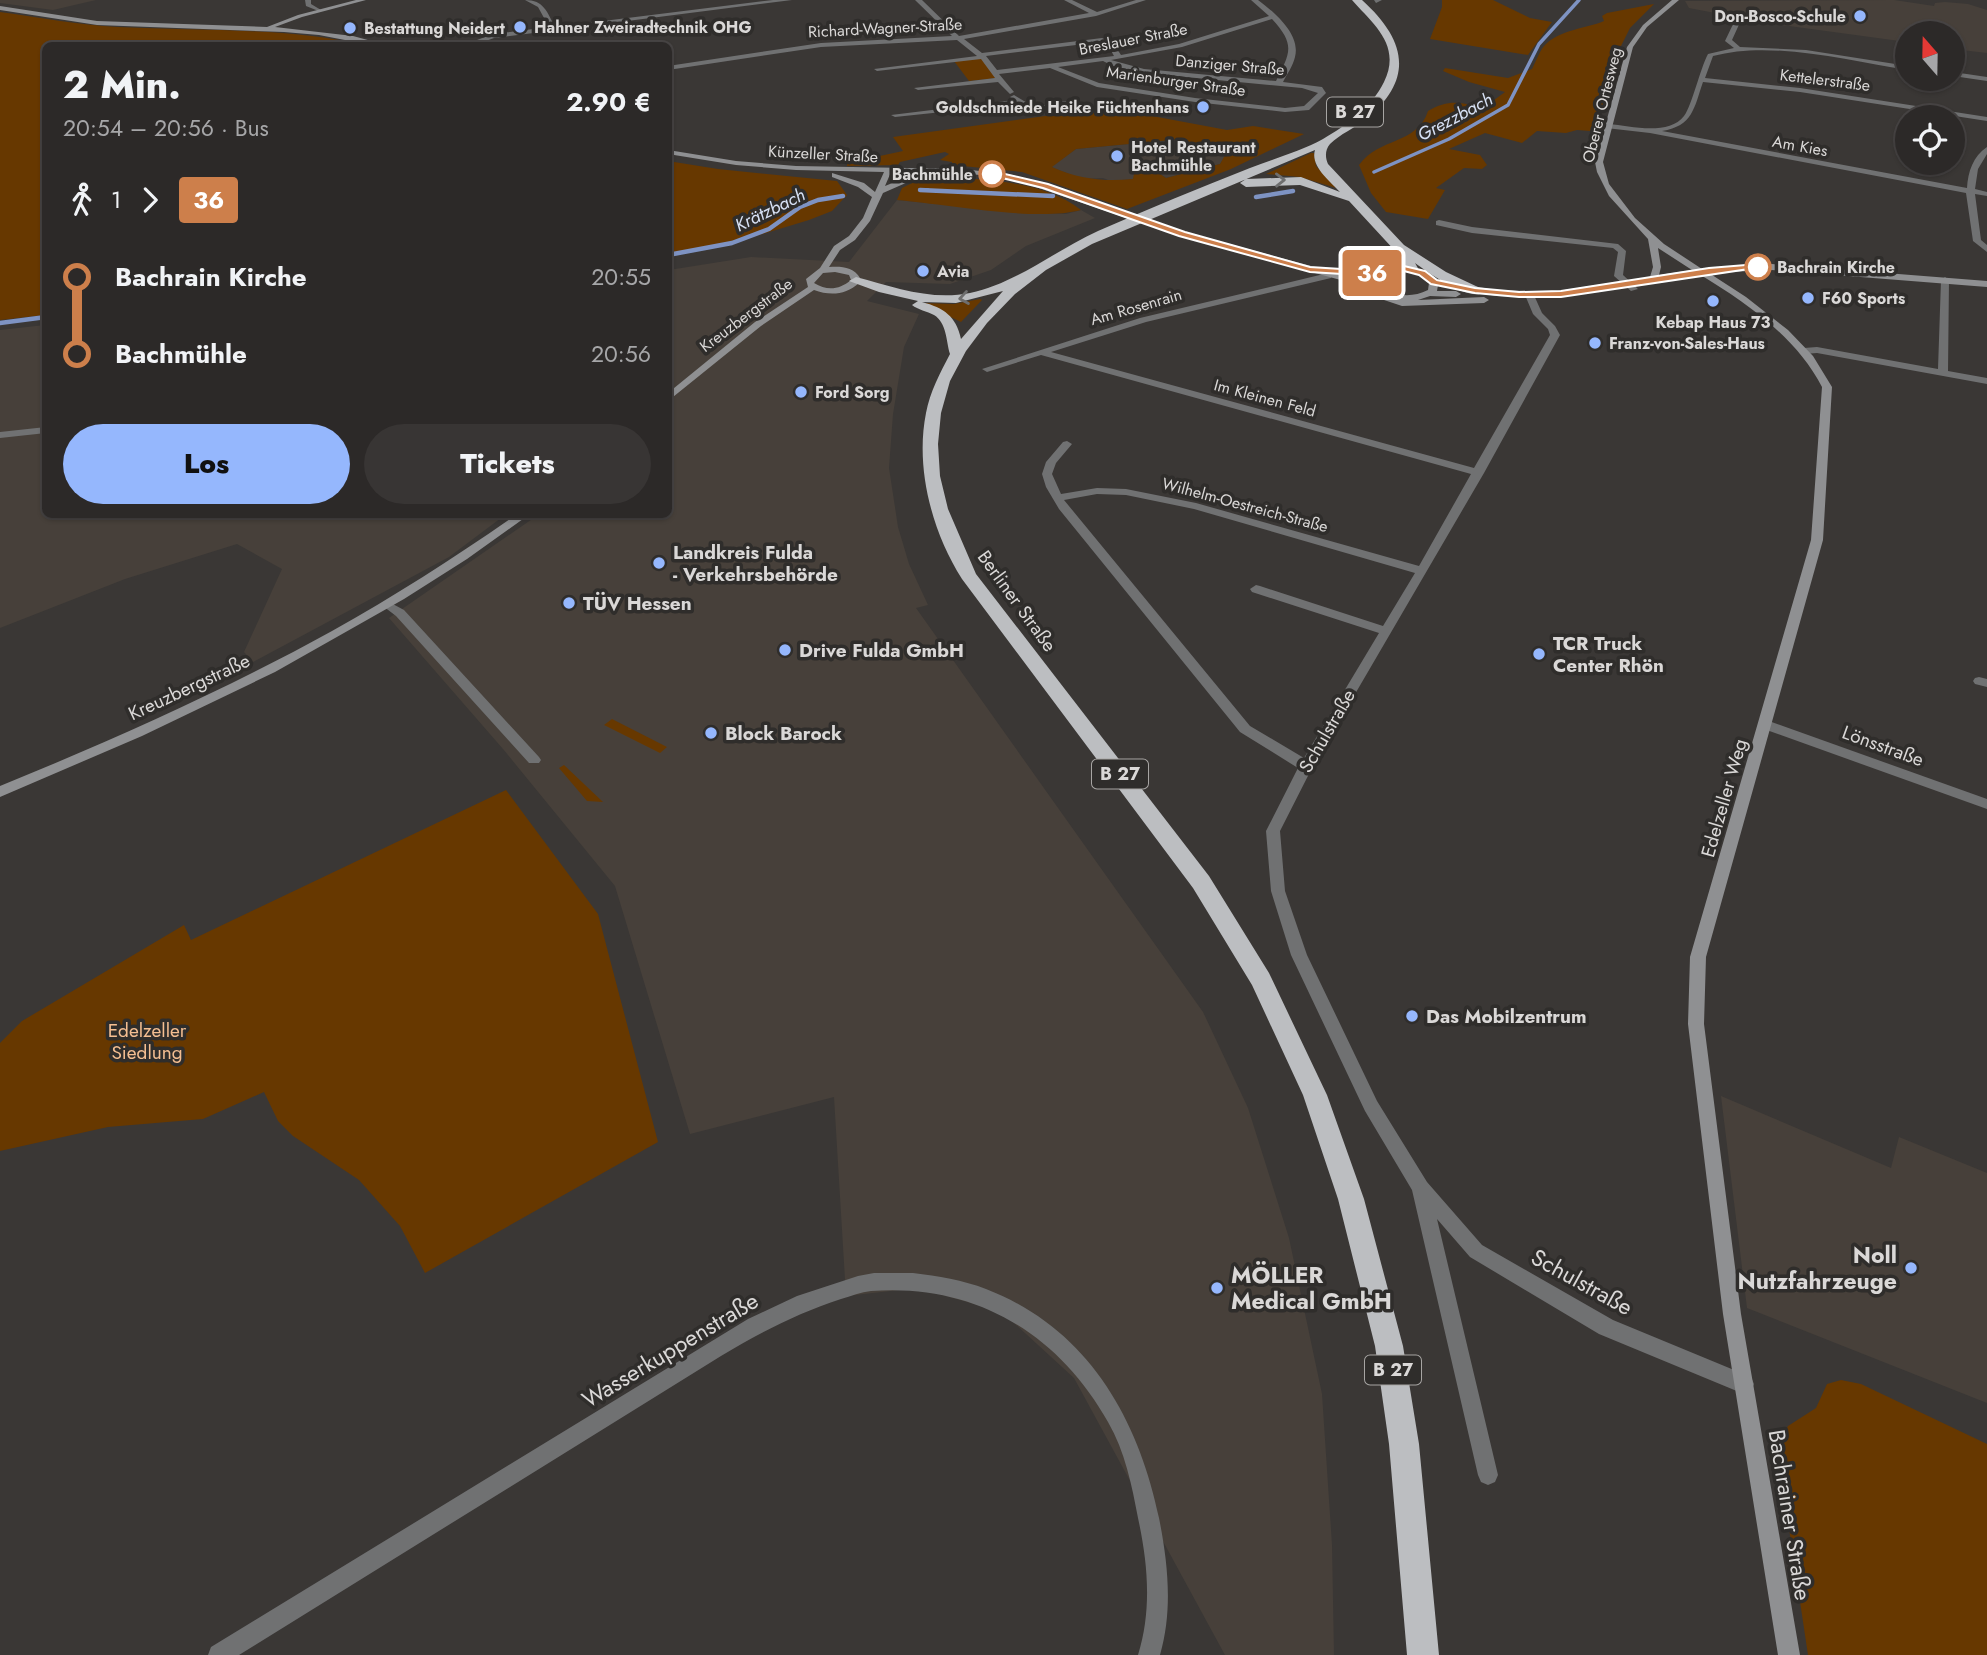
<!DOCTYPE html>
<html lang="de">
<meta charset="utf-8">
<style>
:root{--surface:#2c2928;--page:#383534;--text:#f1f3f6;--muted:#a6a6a8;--line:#484545;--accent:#95b7fd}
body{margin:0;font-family:Jost,sans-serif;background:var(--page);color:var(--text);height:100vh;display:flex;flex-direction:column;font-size:26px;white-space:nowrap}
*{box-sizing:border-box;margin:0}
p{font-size:23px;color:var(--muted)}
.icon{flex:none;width:38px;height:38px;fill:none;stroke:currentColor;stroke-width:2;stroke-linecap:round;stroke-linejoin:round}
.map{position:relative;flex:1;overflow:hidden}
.side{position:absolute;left:42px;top:42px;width:630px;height:476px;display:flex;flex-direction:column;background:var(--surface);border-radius:10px;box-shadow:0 2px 5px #0004,0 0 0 2px var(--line)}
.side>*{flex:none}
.badge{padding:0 14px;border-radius:5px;font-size:24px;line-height:46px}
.needle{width:46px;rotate:340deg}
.controls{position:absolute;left:1895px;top:21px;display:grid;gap:14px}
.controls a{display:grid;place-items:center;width:70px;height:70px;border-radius:50%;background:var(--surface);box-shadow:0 2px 5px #0004,0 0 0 2px var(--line);font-size:35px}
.map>.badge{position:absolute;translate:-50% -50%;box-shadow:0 0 0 4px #fff}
.legs{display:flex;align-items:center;gap:10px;height:77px;padding:0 21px;font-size:23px}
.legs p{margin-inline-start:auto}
.headline{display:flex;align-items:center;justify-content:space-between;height:119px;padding:0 21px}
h1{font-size:38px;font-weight:800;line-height:52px}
.cta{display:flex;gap:14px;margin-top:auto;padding:14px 21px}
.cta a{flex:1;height:80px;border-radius:42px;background:var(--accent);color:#111;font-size:28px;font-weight:800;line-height:80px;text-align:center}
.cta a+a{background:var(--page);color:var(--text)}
ul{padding:0 21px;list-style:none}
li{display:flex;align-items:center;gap:24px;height:77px;font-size:26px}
li i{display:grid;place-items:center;width:10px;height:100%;margin:0 9px;background:currentColor}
li i::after{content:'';width:18px;height:18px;margin:-9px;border:5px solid;border-radius:50%;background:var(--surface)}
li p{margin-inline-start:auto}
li:first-child i{background:linear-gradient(#0000 50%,currentColor 0)}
li:last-child i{background:linear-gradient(currentColor 50%,#0000 0)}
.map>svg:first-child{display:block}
.built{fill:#47403a}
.green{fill:#673800;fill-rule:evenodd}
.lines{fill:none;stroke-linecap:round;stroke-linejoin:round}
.stream-far1{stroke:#7e93c3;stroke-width:3.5}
.stream{stroke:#7e93c3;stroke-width:4.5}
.street{fill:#707172;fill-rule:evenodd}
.secondary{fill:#8f9092;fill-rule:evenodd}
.highway{fill:#bcbec1;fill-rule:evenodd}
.oneway{stroke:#6e6e6e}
.line-1{fill:#cd7f4b;stroke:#fff;stroke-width:2}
.poi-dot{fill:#95b7fd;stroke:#2f2d2b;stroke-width:2.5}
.stop-1-dot{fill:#fff;stroke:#cd7f4b;stroke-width:3.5}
.labels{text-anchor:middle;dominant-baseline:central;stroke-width:7;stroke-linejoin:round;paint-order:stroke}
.far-poi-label{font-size:16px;font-weight:bold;fill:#dad8d7;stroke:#2f2d2b;text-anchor:start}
.far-street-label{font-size:16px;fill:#dad8d7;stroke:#2f2d2b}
.far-stop-label{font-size:16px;font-weight:bold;fill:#dad8d7;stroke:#2f2d2b;text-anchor:end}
.shield{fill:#2f2d2b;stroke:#a7a5a3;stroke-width:2}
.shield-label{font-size:18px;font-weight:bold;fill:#dad8d7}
.far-water-label{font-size:18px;font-style:italic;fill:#d8e2f5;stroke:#2f2d2b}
.poi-label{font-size:19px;font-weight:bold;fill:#dad8d7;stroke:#2f2d2b;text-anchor:start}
.street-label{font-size:19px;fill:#dad8d7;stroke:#2f2d2b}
.park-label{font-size:19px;fill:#f4be91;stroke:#2f2d2b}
.near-poi-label{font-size:23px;font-weight:bold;fill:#dad8d7;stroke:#2f2d2b;text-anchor:end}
.near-street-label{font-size:23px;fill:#dad8d7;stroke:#2f2d2b}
</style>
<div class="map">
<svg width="1987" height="1655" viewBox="0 0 1987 1655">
<rect width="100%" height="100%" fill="#3a3735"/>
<g class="built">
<polygon points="0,0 96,0 53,10 0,3"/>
<polygon points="1894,0 1934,6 1935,3 1945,2 1968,4 1987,10 1987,53 1953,49 1953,33 1908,33 1907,42 1775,24 1792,9 1771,19 1736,17 1689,8 1685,1"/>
<polygon points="1182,139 1195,148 1212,146 1229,150 1220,164 1166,178 1157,172 1135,174 1133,179 1111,181 1103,178 1082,179 1051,167 1076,149"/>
<polygon points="897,200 1020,212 1066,214 1081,210 1095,218 1026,246 991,270 950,284 886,282 867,301 919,314 904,347 893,414 889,468 898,527 909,564 928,605 916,608 1203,1012 1248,1108 1289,1238 1322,1394 1332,1545 1334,1655 1225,1655 1074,1378 1002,1312 918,1288 846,1296 834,1097 690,1134 615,886 503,749 389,618 538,515 668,514 669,270 751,257 849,262"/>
<polygon points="45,325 46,514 505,515 449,557 253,662 244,652 282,569 237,544 125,579 0,628 0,330"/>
<polygon points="1721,1096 1891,1168 1899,1137 1987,1173 1987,1403 1747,1308"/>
</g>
<g class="green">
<polygon points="1442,0 1493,0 1530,18 1552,22 1528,55 1430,39 1442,7"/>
<path d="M 1654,4 L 1630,28 L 1620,48 L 1598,124 L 1590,131 L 1577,130 L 1566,133 L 1537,131 L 1522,143 L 1485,133 L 1449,149 L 1480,155 L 1487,165 L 1482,169 L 1464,168 L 1436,188 L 1445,190 L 1428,219 L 1386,212 L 1371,193 L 1359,165 C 1379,137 1417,145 1428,111 C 1447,100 1462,101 1482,109 L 1505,92 L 1469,82 L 1443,71 L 1445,68 L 1508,78 L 1532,69 C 1536,62 1540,49 1546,44 C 1562,29 1585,29 1604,21 L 1602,16 L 1607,13 Z"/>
<path d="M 0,12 C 39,17 78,25 118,27 C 200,31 284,27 365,45 L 46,46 L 45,315 L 0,320 Z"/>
<polygon points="981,58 997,78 969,81 954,61"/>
<path d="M 1089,110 L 1120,110 L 1227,130 L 1253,126 L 1304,134 L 1231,169 L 1127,209 L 1022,172 L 952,165 L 952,162 L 940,160 L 949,154 L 945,152 L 900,162 L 898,165 L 847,166 L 847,163 L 903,151 L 893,137 ZM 1182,139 C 1199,150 1210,145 1228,150 L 1220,164 L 1166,178 L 1157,172 L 1134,174 L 1133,179 C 1104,182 1079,179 1052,167 L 1076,149 Z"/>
<polygon points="1311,153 1314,153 1316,166 1336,188 1300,177 1266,174"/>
<polygon points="668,161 718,169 837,181 847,195 832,211 809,220 746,239 669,256"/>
<path d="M 940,177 C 987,180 1042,180 1081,210 C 1038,222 945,204 897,200 L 902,188 L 920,179 Z"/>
<polygon points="980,299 982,300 961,322 922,303 954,304"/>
<polygon points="612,719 667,747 660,753 604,725"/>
<polygon points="564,765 603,802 587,801 559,768"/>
<polygon points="506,790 598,914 658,1142 425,1273 400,1226 359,1180 293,1136 278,1121 264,1092 203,1119 108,1127 0,1151 0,1043 22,1021 184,925 191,940"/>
<polygon points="1841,1380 1861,1384 1987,1444 1987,1655 1808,1655 1777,1448 1788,1426 1816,1408 1827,1384"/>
</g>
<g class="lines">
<g class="stream-far1">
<polyline points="1374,172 1449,139 1508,105 1539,44 1579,0"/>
<polyline points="920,190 928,190"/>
</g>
<g class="stream">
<polyline points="920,190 1053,196"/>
<polyline points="1256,197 1293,191"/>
<polyline points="668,255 732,243 769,229 800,207 818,200 843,196"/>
<polyline points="0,323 46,317"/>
</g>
<g class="street">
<polygon points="305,0 311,0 311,4 321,10 321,12 306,6"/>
<path d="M 525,0 C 544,0 547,12 555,27 L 773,0 L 792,0 L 494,38 L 472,46 L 461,46 L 493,34 L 549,27 L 538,7 Z"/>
<path d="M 915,0 L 922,0 L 959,36 L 1089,13 L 1064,0 L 1072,0 L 1097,12 L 1136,0 L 1146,0 L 1096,16 L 964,39 L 982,53 L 1102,38 L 1113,43 L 1121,55 L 1179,44 L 1269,16 L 1251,0 L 1258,0 C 1274,12 1301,34 1295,57 C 1293,66 1287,74 1283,82 L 1322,87 L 1326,93 L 1309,110 L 1285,112 L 1195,102 L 1097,87 L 1050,68 L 999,74 L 1014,92 L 1010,94 L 998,82 L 918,90 L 914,88 L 995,78 L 981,59 L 877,71 L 874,69 L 977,56 L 957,40 L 821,47 L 668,70 L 668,66 L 821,43 L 952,36 ZM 1272,19 C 1296,45 1290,53 1276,81 L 1144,69 L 1111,60 L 1182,47 ZM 1101,42 L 1108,45 L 1114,56 L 997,70 L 986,56 ZM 1103,61 L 1113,66 L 1144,73 L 1302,88 L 1318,93 L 1304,106 L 1285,108 L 1195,98 L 1099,83 L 1058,67 Z"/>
<polygon points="1374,0 1382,0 1376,3"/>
<path d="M 1739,16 L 1742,18 L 1732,40 L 1740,47 L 1806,50 L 1908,66 L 1908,70 C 1848,61 1772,40 1713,56 L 1705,78 L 1800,88 L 1987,117 L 1987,121 L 1800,92 L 1703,82 C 1694,108 1693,126 1662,131 L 1967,188 C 1968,172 1973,156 1987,147 L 1987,154 L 1978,169 L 1975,189 L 1987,192 L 1987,196 L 1975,194 L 1981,240 L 1987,245 L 1987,252 L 1973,241 L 1966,193 L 1650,133 L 1606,128 L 1605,126 L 1609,124 C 1630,126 1669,136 1684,116 C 1692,105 1700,69 1708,54 L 1734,48 L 1725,41 L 1736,18 Z"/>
<polygon points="1953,72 1987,77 1987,81 1953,76"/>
<polygon points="1014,95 1034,107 1065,101 1069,103 1033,111 1019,104 895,117 891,115 1014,100 1010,97"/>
<polygon points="1439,220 1472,227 1618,244 1626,251 1623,275 1638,289 1631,291 1614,276 1618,252 1613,248 1472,233 1436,225 1436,221"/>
<path d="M 1328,273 L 1332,276 L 1331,278 L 1146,322 L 1051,352 L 1474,468 L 1550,335 L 1548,329 L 1533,314 L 1525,295 L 1527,293 L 1533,293 L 1542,313 L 1555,326 L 1560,335 L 1484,473 L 1313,766 L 1280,831 L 1285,891 L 1307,955 L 1377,1101 L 1427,1182 L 1482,1245 L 1613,1320 L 1751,1377 L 1754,1384 L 1751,1391 L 1744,1394 L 1599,1334 L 1470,1257 L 1437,1219 L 1498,1475 L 1495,1482 L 1488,1485 L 1481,1482 L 1478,1475 L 1412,1190 L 1365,1111 L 1291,955 L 1271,891 L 1266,831 L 1298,768 L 1240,732 L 1059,509 L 1046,487 L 1042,474 L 1046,462 L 1063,442 L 1067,441 L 1072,444 L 1056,463 L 1052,474 L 1061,494 L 1097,488 L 1126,489 L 1196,503 L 1419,566 L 1471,474 L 1041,355 L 987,372 L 982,369 L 1140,318 ZM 1097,494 L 1126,495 L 1194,509 L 1415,573 L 1383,626 L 1260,586 L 1256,585 L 1250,589 L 1252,592 L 1379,633 L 1304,758 L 1250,726 L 1064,500 Z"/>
<polygon points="1945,277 1949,280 1948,371 1987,378 1987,384 1817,353 1804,354 1799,351 1804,348 1817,347 1938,369 1941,280"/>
<polygon points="46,427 46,433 0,438 0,432"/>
<polygon points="389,602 404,610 539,757 541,760 539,763 529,763 396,616 383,606"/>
<polygon points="1979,677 1987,679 1987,687 1975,684 1973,681 1975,678"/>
<polygon points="1766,720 1987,799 1987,809 1761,728 1759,725 1761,722"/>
<path d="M 913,1273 C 938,1276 963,1280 986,1289 C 1087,1328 1138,1417 1159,1518 C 1168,1563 1173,1610 1160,1655 L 1138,1655 C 1152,1610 1148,1564 1138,1518 C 1132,1486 1125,1451 1108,1422 C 1058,1333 974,1283 871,1291 C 861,1292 851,1296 841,1299 C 798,1313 759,1333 721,1356 L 239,1655 L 208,1655 L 211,1647 L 748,1319 L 797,1296 L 858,1276 L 874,1273 Z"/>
</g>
<g class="secondary">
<polygon points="356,0 366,0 302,17 275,27 353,36 390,46 376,46 319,35 284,32 97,25 0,10 0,6 97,21 267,27 298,15"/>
<path d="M 1672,0 L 1679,0 L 1647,27 L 1633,47 L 1603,162 L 1609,184 L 1635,218 L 1664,244 L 1702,269 L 1772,264 L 1987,281 L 1987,287 L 1772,270 L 1709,273 L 1746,297 L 1788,330 L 1813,356 L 1832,387 L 1823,540 L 1706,957 L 1704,1024 L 1741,1314 L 1800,1655 L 1778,1655 L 1723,1314 L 1688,1024 L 1690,957 L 1811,540 L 1822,387 C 1796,337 1747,303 1699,274 L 1551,298 L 1496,296 L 1438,285 L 1437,291 L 1456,291 L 1461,294 L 1456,297 L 1430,296 L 1418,300 L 1484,297 L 1489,300 L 1484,303 L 1402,306 L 1354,290 L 1358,287 L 1377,293 L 1370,288 L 1179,236 L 1012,179 L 963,173 L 891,172 L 885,186 L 917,173 L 924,175 L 883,193 L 870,221 L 855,240 L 840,250 L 829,267 C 841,266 854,267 860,278 L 859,283 C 846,295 830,296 814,290 L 761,326 L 668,401 L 668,393 L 755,322 L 808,287 L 806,279 L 820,268 L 834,246 L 849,236 L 863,218 L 872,197 L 858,187 L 832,177 L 832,173 L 864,183 L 875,192 L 884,172 L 796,170 L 736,165 L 668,154 L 668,150 L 736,161 L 796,166 L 963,169 L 1013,175 L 1185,232 L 1367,281 L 1368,275 L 1384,267 L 1404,265 L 1425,271 L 1437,280 L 1496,290 L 1551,292 L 1650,277 L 1653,267 L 1648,239 L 1609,196 L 1597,172 L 1595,162 L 1627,47 L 1643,25 ZM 1658,248 L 1692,270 L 1659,275 L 1661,267 ZM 1404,271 L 1419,275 L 1429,283 L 1428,290 C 1410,299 1391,296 1375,283 L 1375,278 L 1389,272 ZM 835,272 L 849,275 L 851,280 C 839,290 827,291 814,283 L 823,273 Z"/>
<path d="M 517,514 L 530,514 L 467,559 L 404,599 L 275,672 L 142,736 L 0,797 L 0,786 C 113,740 225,690 332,631 C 396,595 457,556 517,514 Z"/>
</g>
<path class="highway" d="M 1352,0 L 1362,0 C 1405,39 1416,78 1366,119 C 1355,128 1340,134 1330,144 C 1325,150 1325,157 1328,164 L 1404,245 L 1446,272 L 1480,288 L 1480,294 C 1462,297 1429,273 1415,263 L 1419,270 L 1417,273 L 1407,273 L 1397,253 L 1349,201 L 1300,185 L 1246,187 L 1240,183 L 1246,179 L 1301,177 L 1340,192 C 1330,181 1310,166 1315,150 L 1092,244 L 1046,270 L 1015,294 L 987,323 L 966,351 L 950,381 L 941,413 L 938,444 L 940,476 L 948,509 L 976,574 L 1209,876 L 1269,973 L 1327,1095 L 1364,1199 L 1403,1346 L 1419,1444 L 1439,1655 L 1407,1655 L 1389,1444 L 1375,1346 L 1338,1199 L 1303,1095 L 1252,985 L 1193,888 L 962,579 C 932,532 915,468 926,413 C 930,392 940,373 950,354 C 946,341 947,323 934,315 C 927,311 918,310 912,305 L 918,301 L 879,292 L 849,281 L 856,277 C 894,287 931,301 970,293 C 1017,283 1054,251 1098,231 C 1148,209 1199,188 1250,168 C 1273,159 1301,151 1323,139 C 1347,125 1372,107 1384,82 C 1402,45 1373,24 1352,0 ZM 1003,291 L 961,339 C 956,316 944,308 922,302 L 956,303 Z"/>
</g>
<defs><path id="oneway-chevron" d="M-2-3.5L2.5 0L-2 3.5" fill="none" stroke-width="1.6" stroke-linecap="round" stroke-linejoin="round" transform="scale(1.75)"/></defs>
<g class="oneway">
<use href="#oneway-chevron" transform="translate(1280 180) rotate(-1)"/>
<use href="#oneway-chevron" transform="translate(964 298) rotate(171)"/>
</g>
<polygon class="line-1" points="992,171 1048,184 1185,232 1310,267 1373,271 1387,266 1404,266 1425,271 1437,280 1475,288 1519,292 1561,291 1709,268 1758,264 1762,267 1561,297 1519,297 1475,293 1431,284 1419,275 1404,271 1388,271 1374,276 1310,272 1179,236 1043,188 990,175"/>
<g class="poi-dot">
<circle cx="1860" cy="16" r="7"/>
<circle cx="520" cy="27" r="7"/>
<circle cx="350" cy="28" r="7"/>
<circle cx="1203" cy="107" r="7"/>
<circle cx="1117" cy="156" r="7"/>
<circle cx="923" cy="271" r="7"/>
<circle cx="1808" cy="298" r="7"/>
<circle cx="1713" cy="301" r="7"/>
<circle cx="1595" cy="343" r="7"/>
<circle cx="801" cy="392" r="7"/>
<circle cx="659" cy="563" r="7"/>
<circle cx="569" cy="603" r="7"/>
<circle cx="785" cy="650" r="7"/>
<circle cx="1539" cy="654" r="7"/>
<circle cx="711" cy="733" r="7"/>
<circle cx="1412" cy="1016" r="7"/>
<circle cx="1911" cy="1268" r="7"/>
<circle cx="1217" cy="1288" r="7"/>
</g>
<g class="stop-1-dot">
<circle cx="992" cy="174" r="12"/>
<circle cx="1758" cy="267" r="12"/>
</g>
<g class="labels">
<g class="far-poi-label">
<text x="1846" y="16" text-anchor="end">Don-Bosco-Schule</text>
<text x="534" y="27">Hahner Zweiradtechnik OHG</text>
<text x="364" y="28">Bestattung Neidert</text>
<text x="1189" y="107" text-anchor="end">Goldschmiede Heike Füchtenhans</text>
<text x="1131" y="147">Hotel Restaurant<tspan x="1131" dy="18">Bachmühle</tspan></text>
<text x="937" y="271">Avia</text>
<text x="1822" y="298">F60 Sports</text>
<text x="1713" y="322" text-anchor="middle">Kebap Haus 73</text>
<text x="1609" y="343">Franz-von-Sales-Haus</text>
<text x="815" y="392">Ford Sorg</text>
</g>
<g class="far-street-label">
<text transform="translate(885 28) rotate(-3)">Richard-Wagner-Straße</text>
<text transform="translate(1133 39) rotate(-11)">Breslauer Straße</text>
<text transform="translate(1230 65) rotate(5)">Danziger Straße</text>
<text transform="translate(1825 80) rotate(7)">Kettelerstraße</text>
<text transform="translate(1176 81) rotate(8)">Marienburger Straße</text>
<text transform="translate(1602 105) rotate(-76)">Oberer Ortesweg</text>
<text transform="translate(1800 146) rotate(10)">Am Kies</text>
<text transform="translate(823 154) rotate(3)">Künzeller Straße</text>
<text transform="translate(1136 307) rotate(-16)">Am Rosenrain</text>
<text transform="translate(746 315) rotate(-37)">Kreuzbergstraße</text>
<text transform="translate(1265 398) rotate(15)">Im Kleinen Feld</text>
<text transform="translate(1245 505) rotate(15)">Wilhelm-Oestreich-Straße</text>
</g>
<g class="far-stop-label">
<text x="973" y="174">Bachmühle</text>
<text x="1777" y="267" text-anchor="start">Bachrain Kirche</text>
</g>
<g class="shield">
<rect x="1327" y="97.5" width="56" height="29" rx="5"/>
<rect x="1092" y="759.5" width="56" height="29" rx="5"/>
<rect x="1365" y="1355.5" width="56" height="29" rx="5"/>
</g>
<g class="shield-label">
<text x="1355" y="112">B 27</text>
<text x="1120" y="774">B 27</text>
<text x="1393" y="1370">B 27</text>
</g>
<g class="far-water-label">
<text transform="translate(1455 117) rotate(-28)">Grezzbach</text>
<text transform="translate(770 210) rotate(-26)">Krätzbach</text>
</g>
<g class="poi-label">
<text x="673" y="552">Landkreis Fulda<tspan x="673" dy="22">- Verkehrsbehörde</tspan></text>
<text x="583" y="603">TÜV Hessen</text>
<text x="1553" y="643">TCR Truck<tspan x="1553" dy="22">Center Rhön</tspan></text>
<text x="799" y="650">Drive Fulda GmbH</text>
<text x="725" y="733">Block Barock</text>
<text x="1426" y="1016">Das Mobilzentrum</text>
</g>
<g class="street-label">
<text transform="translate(1017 601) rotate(54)">Berliner Straße</text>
<text transform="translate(189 687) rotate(-25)">Kreuzbergstraße</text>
<text transform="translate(1327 731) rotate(-60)">Schulstraße</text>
<text transform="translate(1883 746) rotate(20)">Lönsstraße</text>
<text transform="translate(1724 798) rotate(-74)">Edelzeller Weg</text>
</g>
<g class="park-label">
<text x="147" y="1030">Edelzeller<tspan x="147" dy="22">Siedlung</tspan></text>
</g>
<g class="near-poi-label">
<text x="1897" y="1255">Noll<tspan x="1897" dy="26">Nutzfahrzeuge</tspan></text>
<text x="1231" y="1275" text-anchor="start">MÖLLER<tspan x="1231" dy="26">Medical GmbH</tspan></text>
</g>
<g class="near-street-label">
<text transform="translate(1582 1282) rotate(29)">Schulstraße</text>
<text transform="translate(670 1350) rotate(-31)">Wasserkuppenstraße</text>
<text transform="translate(1790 1515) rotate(81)">Bachrainer Straße</text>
</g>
</g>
</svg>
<div class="controls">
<a><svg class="needle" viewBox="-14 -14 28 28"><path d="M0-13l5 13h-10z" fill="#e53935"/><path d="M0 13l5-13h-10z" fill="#a6a6a8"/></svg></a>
<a><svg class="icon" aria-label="locate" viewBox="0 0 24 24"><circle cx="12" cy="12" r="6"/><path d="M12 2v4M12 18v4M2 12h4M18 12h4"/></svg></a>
</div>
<b class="badge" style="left:1372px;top:273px;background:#cd7f4b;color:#fff">36</b>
<section class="side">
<div class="headline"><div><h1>2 Min.</h1><p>20:54 – 20:56 · Bus</p></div><b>2.90 €</b></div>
<div class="legs"><svg class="icon" aria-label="walk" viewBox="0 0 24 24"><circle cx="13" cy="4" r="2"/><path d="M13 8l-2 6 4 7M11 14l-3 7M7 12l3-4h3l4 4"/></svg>1<svg class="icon" aria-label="forward" viewBox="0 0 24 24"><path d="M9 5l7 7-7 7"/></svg><b class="badge" style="background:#cd7f4b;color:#fff">36</b></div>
<ul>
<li><i style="color:#cd7f4b"></i><b>Bachrain Kirche</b><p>20:55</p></li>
<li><i style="color:#cd7f4b"></i><b>Bachmühle</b><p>20:56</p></li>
</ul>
<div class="cta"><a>Los</a><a>Tickets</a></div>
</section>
</div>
